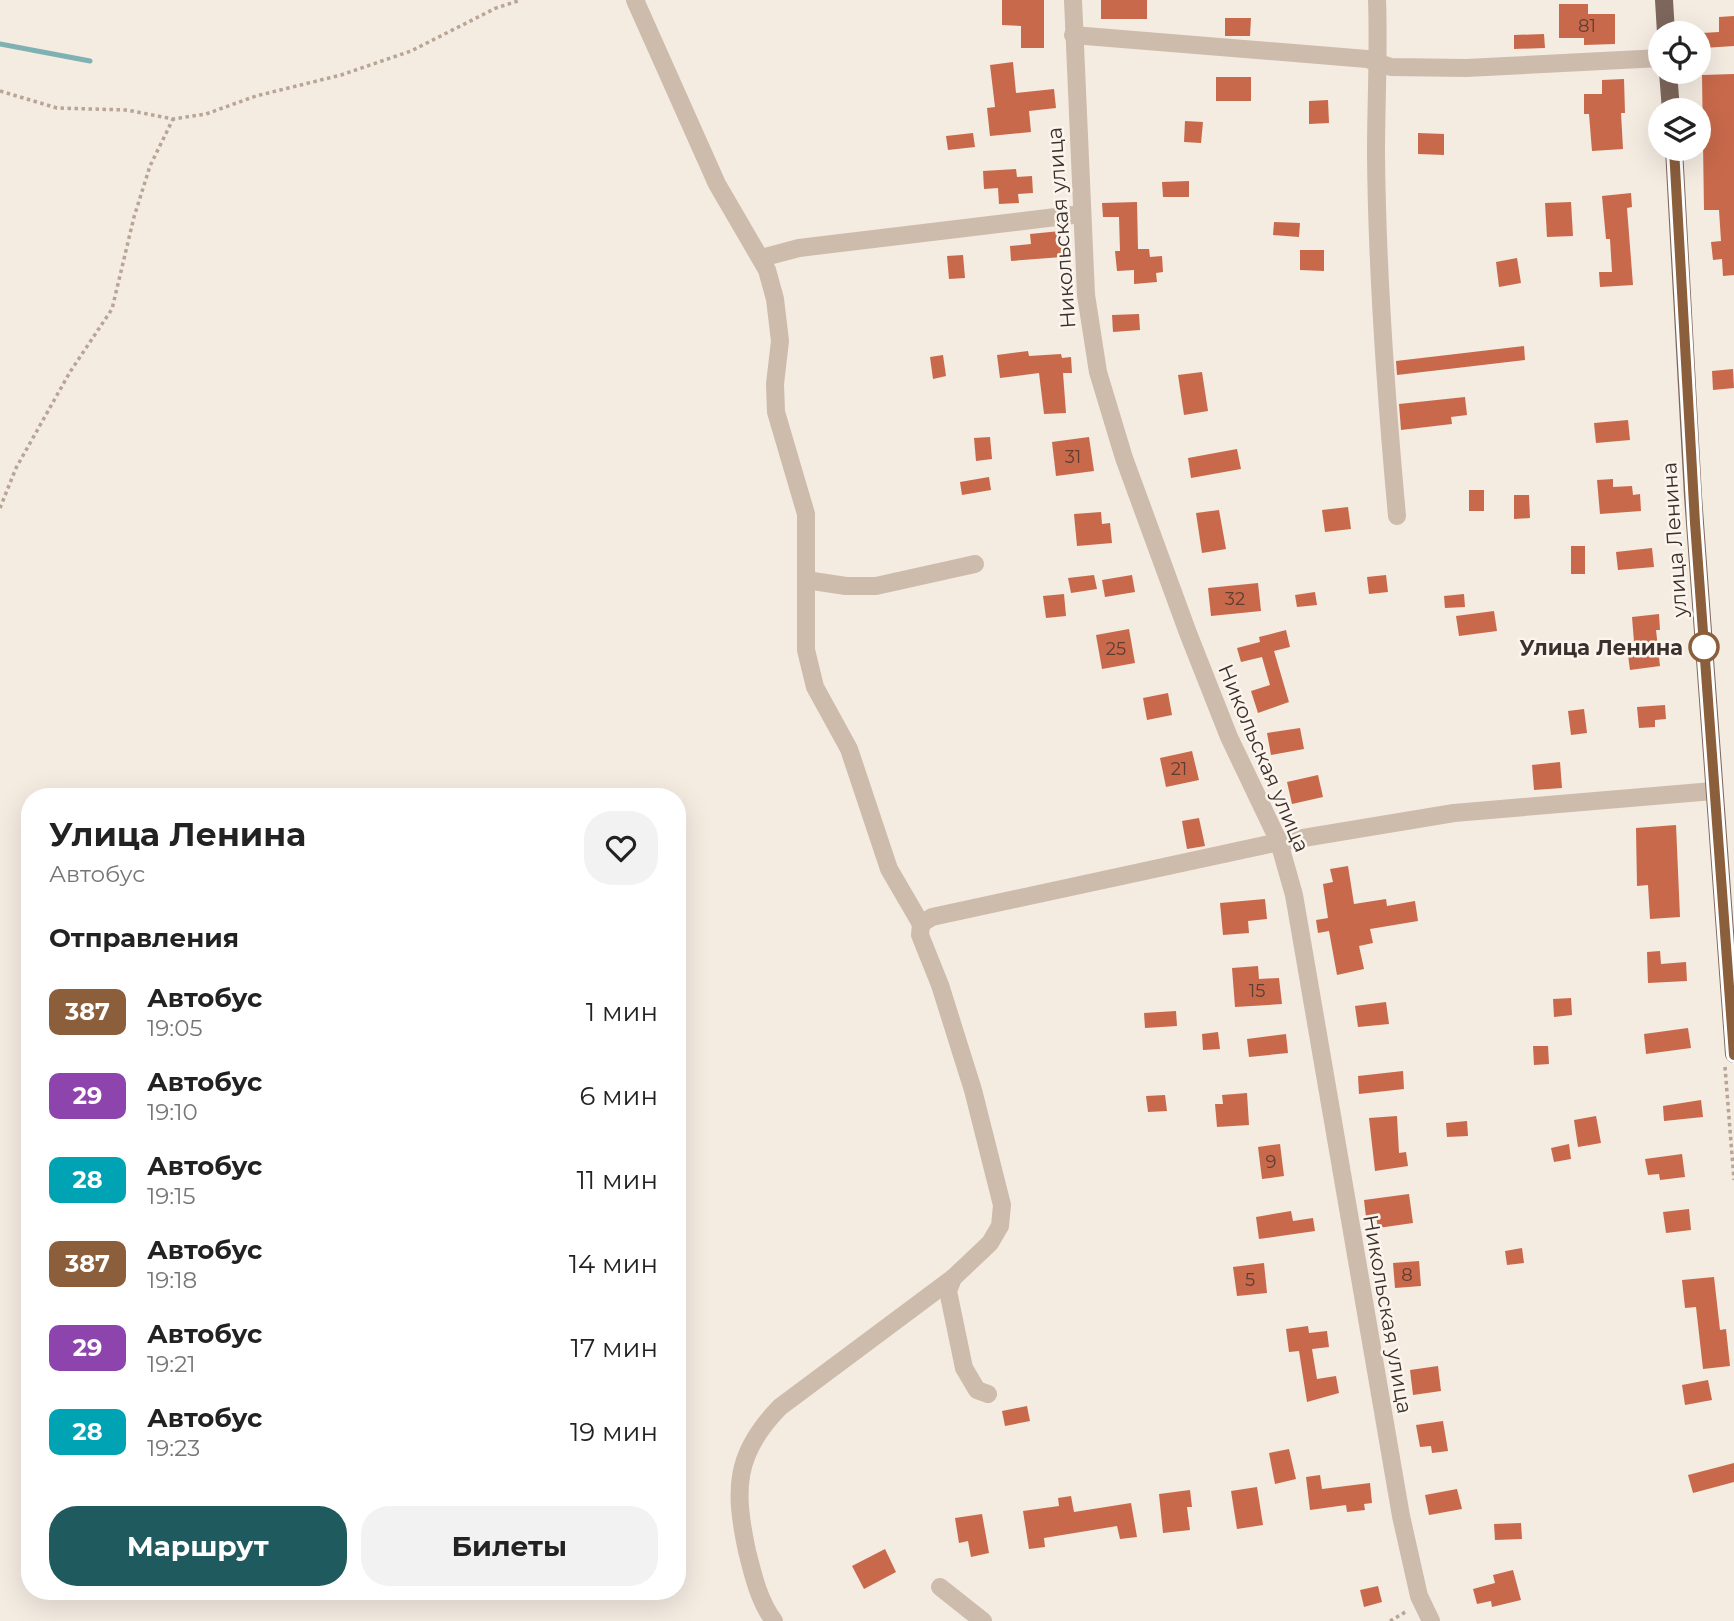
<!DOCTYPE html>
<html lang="ru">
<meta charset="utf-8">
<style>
:root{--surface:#fff;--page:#f2f2f2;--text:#222;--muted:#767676;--accent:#1f5a5e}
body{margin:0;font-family:Montserrat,sans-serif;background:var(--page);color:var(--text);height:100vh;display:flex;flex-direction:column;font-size:26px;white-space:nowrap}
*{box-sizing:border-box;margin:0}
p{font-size:23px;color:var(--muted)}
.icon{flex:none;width:38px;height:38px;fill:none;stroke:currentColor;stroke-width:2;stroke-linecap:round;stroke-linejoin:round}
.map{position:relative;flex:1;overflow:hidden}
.drawer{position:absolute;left:21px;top:788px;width:665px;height:812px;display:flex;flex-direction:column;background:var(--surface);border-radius:28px;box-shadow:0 7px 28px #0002}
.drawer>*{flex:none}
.badge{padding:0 14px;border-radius:10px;font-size:24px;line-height:46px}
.tools{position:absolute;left:1648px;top:21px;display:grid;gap:14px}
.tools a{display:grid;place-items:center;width:63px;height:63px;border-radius:50%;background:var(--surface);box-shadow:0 7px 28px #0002;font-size:35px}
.map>.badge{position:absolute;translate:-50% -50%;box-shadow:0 0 0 4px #fff}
h2{padding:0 28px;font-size:26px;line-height:63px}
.round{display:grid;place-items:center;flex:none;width:74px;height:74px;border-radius:28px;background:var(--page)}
.headline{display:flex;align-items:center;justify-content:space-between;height:119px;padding:0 28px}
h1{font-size:33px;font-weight:700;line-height:52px}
.primary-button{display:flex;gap:14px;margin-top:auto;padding:14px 28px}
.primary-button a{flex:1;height:80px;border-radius:28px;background:var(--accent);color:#fff;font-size:28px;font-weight:700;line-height:80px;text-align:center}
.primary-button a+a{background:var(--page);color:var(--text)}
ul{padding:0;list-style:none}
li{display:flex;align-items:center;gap:21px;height:84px;padding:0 28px}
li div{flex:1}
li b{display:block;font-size:26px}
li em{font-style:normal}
li .badge{min-width:77px;font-weight:700;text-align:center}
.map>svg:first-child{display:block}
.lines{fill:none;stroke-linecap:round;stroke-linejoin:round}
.stream{stroke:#7fb0b2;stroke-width:5}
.building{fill:#c8694b}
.path{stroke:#b9a596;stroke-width:3.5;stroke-dasharray:3.5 3.5;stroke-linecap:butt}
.minor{stroke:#cdbbac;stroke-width:18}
.major{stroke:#7d675c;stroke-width:18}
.line-casing{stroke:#fff;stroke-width:16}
.line{stroke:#8b5e3c;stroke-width:10}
.stop-dot{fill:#fff;stroke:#8b5e3c;stroke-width:3.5}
.labels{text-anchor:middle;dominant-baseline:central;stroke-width:5;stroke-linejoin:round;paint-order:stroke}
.number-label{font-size:18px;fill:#5e3e33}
.street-label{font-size:21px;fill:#3b302b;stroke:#fbf5ee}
.stop-label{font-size:21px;font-weight:bold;fill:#3b302b;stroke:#fbf5ee;text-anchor:end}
</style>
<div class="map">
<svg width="1734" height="1621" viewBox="0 0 1734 1621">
<rect width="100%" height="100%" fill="#f4ebe1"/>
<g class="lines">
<polyline class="stream" points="0,44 90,61"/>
</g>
<g class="building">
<polygon points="1002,0 1044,0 1044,48 1021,48 1021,26 1002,25"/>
<rect x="1101" y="0" width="46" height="19"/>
<polygon points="1559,4 1588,4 1588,14 1615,14 1615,44 1584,45 1584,38 1559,38"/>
<polygon points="1734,16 1734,46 1703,48 1702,33 1719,32 1719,17"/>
<polygon points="1225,18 1251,18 1250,36 1225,36"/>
<polygon points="1544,34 1545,48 1514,49 1514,35"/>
<polygon points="1013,62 1016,93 1054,89 1056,108 1029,111 1031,132 990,136 987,108 995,107 990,65"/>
<polygon points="1734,74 1734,275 1723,276 1722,259 1713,260 1711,242 1721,241 1719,210 1704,210 1702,75"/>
<rect x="1216" y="77" width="35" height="24"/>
<polygon points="1624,79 1625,113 1621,113 1623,149 1592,151 1589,114 1584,114 1584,94 1602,94 1602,80"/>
<polygon points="1328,100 1329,123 1309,124 1309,101"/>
<polygon points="1185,121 1203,122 1201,143 1184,142"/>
<polygon points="973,133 975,147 948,150 946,136"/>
<polygon points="1418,133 1444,134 1444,155 1418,154"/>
<polygon points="1016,169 1017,177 1032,176 1033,193 1018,194 1019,203 999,204 998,188 984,189 983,171"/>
<polygon points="1189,181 1189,197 1163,197 1162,182"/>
<polygon points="1631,193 1632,207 1627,208 1633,285 1600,287 1599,272 1612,272 1610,239 1606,239 1602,196"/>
<polygon points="1137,202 1138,249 1149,249 1150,257 1162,256 1163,272 1156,273 1157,282 1134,284 1134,270 1117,271 1115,251 1120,251 1119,217 1103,217 1102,203"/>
<polygon points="1571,202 1573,236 1547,237 1545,203"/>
<polygon points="1274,222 1300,223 1299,237 1273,235"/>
<polygon points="1060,231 1062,257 1011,261 1010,246 1031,244 1030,234"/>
<polygon points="1300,250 1324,250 1324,271 1300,270"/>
<polygon points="963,255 965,278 949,279 947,256"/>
<polygon points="1517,258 1521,283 1499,287 1496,262"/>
<polygon points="1139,314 1140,330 1113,332 1112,315"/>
<polygon points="1524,346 1525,360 1397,375 1396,361"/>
<polygon points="1028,351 1029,356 1061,354 1062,358 1071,357 1072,373 1063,373 1066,413 1044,414 1039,373 1000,378 997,355"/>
<polygon points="943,355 946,376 933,379 930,357"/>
<polygon points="1733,369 1734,388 1713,390 1712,371"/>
<polygon points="1202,372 1208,411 1184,415 1178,375"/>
<polygon points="1465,397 1467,415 1451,417 1452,424 1401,430 1399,404"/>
<polygon points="1628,420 1630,440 1596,443 1594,423"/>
<polygon points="990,437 992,459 976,461 974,438"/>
<polygon points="1089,437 1094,471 1056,476 1052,442"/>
<polygon points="1237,449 1241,469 1191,478 1188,458"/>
<polygon points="989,477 991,490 962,495 960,482"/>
<polygon points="1613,479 1613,487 1632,486 1633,495 1640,494 1641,511 1600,514 1597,480"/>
<rect x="1469" y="490" width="15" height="21"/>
<polygon points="1514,495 1529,495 1530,518 1514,519"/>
<polygon points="1348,507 1351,529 1325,532 1322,510"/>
<polygon points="1219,510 1226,549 1202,553 1196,513"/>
<polygon points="1101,512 1102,524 1110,523 1112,543 1077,546 1074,514"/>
<rect x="1571" y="546" width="14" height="28"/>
<polygon points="1652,548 1654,567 1618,570 1616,552"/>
<polygon points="1094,575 1097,589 1071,593 1068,578"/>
<polygon points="1132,575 1135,592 1105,597 1102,580"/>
<polygon points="1386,575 1388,592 1369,594 1367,577"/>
<polygon points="1258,583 1261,611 1211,616 1208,588"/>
<polygon points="1315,592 1317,605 1297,607 1295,595"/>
<polygon points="1064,594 1066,616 1046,618 1043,596"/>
<polygon points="1464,594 1465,607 1445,608 1444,596"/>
<polygon points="1494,611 1497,631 1459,636 1456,616"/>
<polygon points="1659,614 1660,630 1656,630 1660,666 1630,670 1628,655 1635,654 1632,617"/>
<polygon points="1129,629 1135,663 1102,669 1096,635"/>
<polygon points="1286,630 1290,647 1274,651 1289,702 1258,713 1251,691 1270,685 1262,657 1241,662 1237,648 1260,642 1259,637"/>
<polygon points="1168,693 1172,715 1147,720 1143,698"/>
<polygon points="1665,705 1666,719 1655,720 1655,727 1639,728 1637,707"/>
<polygon points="1584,709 1587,733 1571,735 1568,711"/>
<polygon points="1300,728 1304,749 1271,755 1267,733"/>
<polygon points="1192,751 1199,780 1166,787 1160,758"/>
<polygon points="1560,762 1562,788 1534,790 1532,765"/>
<polygon points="1318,775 1323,797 1292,804 1287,782"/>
<polygon points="1199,818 1205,846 1187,849 1182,821"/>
<polygon points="1676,825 1680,917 1650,919 1648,885 1637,886 1636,828"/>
<polygon points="1348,866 1354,904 1386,899 1387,906 1415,901 1418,921 1370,929 1373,943 1359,946 1364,969 1337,975 1329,931 1318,933 1316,920 1328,918 1323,884 1333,882 1330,869"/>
<polygon points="1265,899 1267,919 1248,921 1249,933 1223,935 1220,903"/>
<polygon points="1660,951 1661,964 1686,962 1687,981 1648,983 1647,952"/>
<polygon points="1258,966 1259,979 1279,978 1282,1004 1235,1007 1232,968"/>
<polygon points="1571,998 1572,1015 1554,1017 1553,999"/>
<polygon points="1386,1002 1389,1024 1358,1027 1355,1006"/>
<polygon points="1176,1011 1177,1026 1145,1028 1144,1013"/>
<polygon points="1688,1028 1691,1048 1646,1054 1644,1034"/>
<polygon points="1218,1032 1220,1049 1203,1050 1202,1034"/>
<polygon points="1286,1034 1288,1053 1249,1057 1247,1039"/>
<polygon points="1533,1046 1548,1046 1549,1064 1534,1065"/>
<polygon points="1403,1071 1404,1089 1359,1094 1358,1076"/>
<polygon points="1247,1093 1249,1125 1217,1127 1215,1104 1223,1104 1222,1095"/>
<polygon points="1165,1095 1167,1111 1148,1112 1146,1096"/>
<polygon points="1701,1100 1703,1117 1664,1121 1663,1106"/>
<polygon points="1397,1116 1399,1153 1406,1152 1408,1166 1375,1171 1369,1118"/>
<polygon points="1596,1116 1601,1143 1578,1147 1574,1120"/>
<polygon points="1467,1121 1468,1136 1447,1137 1446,1123"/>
<polygon points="1280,1144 1284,1176 1262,1179 1258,1147"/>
<polygon points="1569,1144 1571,1159 1554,1162 1551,1148"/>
<polygon points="1682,1154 1685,1177 1660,1180 1659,1174 1648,1175 1645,1159"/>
<polygon points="1409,1194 1413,1223 1378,1228 1376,1216 1366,1217 1364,1200"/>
<polygon points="1689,1209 1691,1230 1666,1233 1663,1212"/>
<polygon points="1291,1211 1293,1221 1313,1218 1315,1231 1259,1239 1256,1217"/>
<polygon points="1522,1248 1524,1263 1507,1265 1505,1251"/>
<polygon points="1419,1261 1421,1286 1395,1288 1393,1263"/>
<polygon points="1264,1263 1267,1293 1237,1296 1233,1267"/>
<polygon points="1714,1277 1720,1330 1726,1329 1730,1366 1703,1369 1696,1307 1685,1308 1682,1280"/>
<polygon points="1308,1326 1309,1333 1327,1331 1329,1347 1312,1349 1317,1379 1336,1376 1339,1393 1307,1402 1299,1351 1289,1352 1286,1329"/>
<polygon points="1438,1366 1441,1391 1413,1395 1410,1370"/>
<polygon points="1708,1380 1712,1400 1685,1405 1682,1385"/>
<polygon points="1027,1406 1030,1421 1005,1426 1002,1411"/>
<polygon points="1443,1421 1448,1451 1432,1453 1431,1446 1420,1447 1416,1425"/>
<polygon points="1289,1449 1296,1479 1275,1484 1269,1453"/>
<polygon points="1734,1463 1734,1482 1693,1493 1688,1475"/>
<polygon points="1320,1475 1322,1489 1370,1483 1372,1503 1364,1504 1365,1510 1347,1512 1346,1505 1310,1510 1306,1477"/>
<polygon points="1257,1487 1263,1525 1237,1529 1231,1491"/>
<polygon points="1457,1489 1462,1509 1429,1515 1425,1495"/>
<polygon points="1190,1490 1192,1507 1187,1507 1190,1530 1163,1533 1159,1494"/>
<polygon points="1071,1496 1074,1512 1131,1503 1137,1537 1120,1539 1117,1526 1044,1538 1045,1547 1029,1549 1023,1511 1059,1506 1058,1498"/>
<polygon points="982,1514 989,1553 971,1557 968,1541 959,1543 955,1518"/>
<polygon points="1521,1523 1522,1539 1495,1540 1494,1524"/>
<polygon points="885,1549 896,1572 864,1589 852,1566"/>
<polygon points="1513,1570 1521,1600 1492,1607 1491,1601 1477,1604 1473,1589 1495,1583 1493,1575"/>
<polygon points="1378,1586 1382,1602 1364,1607 1360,1590"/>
</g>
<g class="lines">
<g class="path">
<polyline points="0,91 57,108 127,110 173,119 206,114 256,96 341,75 411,51 496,8 521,0"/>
<polyline points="0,508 16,468 70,372 112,309 134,217 150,166 173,119"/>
<polyline points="1725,1067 1734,1180"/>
<polyline points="1390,1621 1407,1611"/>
</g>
<g class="minor">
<polyline points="635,0 717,184 767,270 775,299 780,341 775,384 776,412 806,514 806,650 815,687 849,749 889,869 921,924"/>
<polyline points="1073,0 1086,295 1098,372 1124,458 1188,633 1229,737 1279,842 1294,895 1401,1516 1419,1596 1431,1621"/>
<path d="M 1377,0 C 1379,52 1376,102 1376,154 C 1377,275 1386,396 1397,516"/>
<polyline points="1073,35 1367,59 1391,67 1466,68 1661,58"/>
<polyline points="761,258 799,248 1081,214"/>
<polyline points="806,580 846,586 876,586 975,564"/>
<polyline points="988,1394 977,1390 964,1368 948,1291 953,1278 990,1243 1000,1226 1002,1205 973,1090 940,985 920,935 921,924 932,917 1279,842 1454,813 1713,791"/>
<polyline points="940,1587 983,1621"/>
<path d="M 774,1621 C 759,1601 753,1575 747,1551 C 734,1490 734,1454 780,1407 L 953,1278"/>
</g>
<g class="major">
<polyline points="1664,0 1666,33"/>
<polyline points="1668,72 1671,110"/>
<polyline points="1674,149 1693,496 1734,1054"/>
</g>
</g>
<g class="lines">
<g class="line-casing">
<polyline id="line" points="1674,149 1695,523 1734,1055"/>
</g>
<use href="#line" class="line"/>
</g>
<circle class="stop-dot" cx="1704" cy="647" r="14"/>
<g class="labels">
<g class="number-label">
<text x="1587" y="26">81</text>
<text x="1073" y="457">31</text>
<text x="1235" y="599">32</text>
<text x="1116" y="649">25</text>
<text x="1179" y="769">21</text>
<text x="1257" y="991">15</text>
<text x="1271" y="1162">9</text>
<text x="1407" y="1275">8</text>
<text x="1250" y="1280">5</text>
</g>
<g class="street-label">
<text transform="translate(1061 228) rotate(-94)">Никольская улица</text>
<text transform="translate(1674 540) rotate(-94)">улица Ленина</text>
<text transform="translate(1264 758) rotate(67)">Никольская улица</text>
<text transform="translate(1388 1314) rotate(80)">Никольская улица</text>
</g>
<g class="stop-label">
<text x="1683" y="647">Улица Ленина</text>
</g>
</g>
</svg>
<div class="tools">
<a><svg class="icon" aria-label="locate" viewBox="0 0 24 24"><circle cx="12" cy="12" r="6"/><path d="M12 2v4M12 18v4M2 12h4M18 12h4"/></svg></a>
<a><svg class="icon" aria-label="layers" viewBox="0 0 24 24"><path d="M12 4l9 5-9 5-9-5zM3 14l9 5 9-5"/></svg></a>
</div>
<section class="drawer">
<div class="headline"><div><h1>Улица Ленина</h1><p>Автобус</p></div><a class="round"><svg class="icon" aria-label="heart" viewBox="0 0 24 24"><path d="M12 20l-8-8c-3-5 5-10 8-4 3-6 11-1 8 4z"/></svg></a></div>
<h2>Отправления</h2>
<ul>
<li><span class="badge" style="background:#8b5e3c;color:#fff">387</span><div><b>Автобус</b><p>19:05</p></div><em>1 мин</em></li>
<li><span class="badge" style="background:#8e44ad;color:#fff">29</span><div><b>Автобус</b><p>19:10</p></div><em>6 мин</em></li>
<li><span class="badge" style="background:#00a3b4;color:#fff">28</span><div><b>Автобус</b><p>19:15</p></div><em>11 мин</em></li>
<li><span class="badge" style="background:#8b5e3c;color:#fff">387</span><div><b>Автобус</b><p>19:18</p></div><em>14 мин</em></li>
<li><span class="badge" style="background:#8e44ad;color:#fff">29</span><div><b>Автобус</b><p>19:21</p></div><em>17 мин</em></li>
<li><span class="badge" style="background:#00a3b4;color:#fff">28</span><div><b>Автобус</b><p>19:23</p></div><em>19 мин</em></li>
</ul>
<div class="primary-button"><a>Маршрут</a><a>Билеты</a></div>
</section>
</div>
